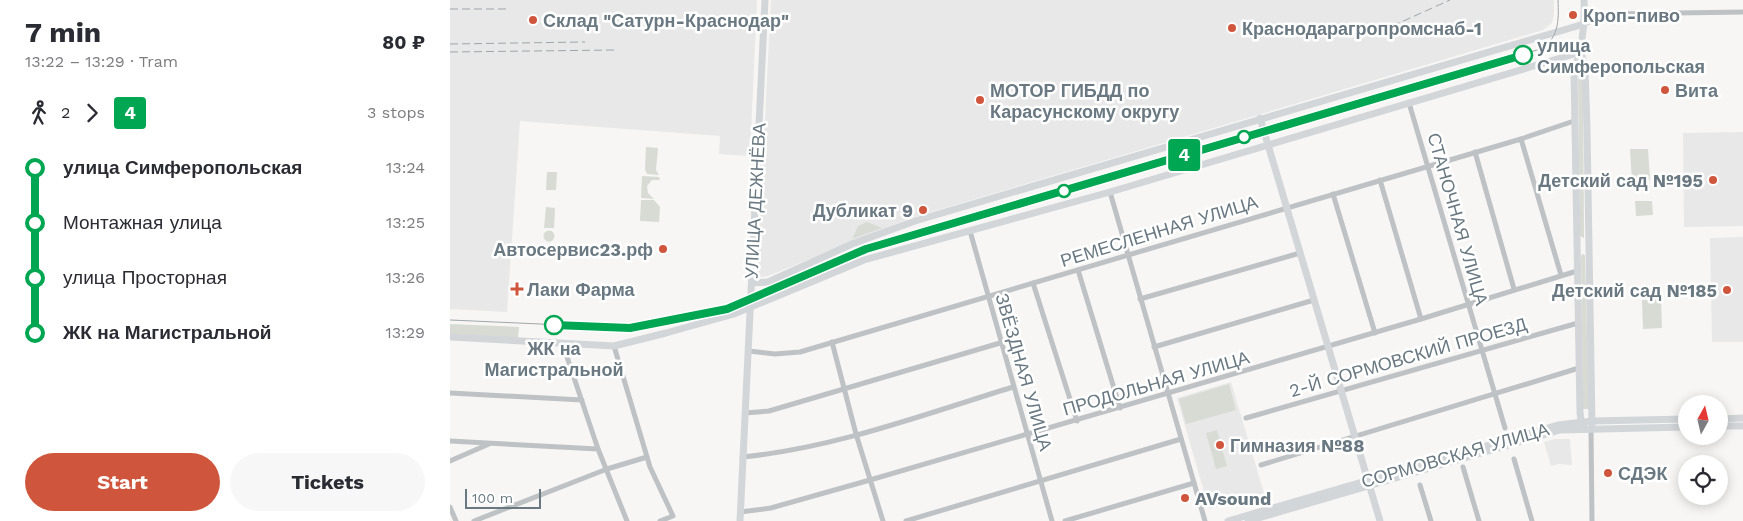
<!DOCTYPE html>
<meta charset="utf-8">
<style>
:root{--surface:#fff;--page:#f7f7f7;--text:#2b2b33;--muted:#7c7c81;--accent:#cf563c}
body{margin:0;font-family:"Work Sans",sans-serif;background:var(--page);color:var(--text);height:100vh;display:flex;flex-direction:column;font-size:19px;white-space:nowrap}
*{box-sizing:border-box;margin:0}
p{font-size:16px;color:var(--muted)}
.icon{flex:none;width:28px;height:28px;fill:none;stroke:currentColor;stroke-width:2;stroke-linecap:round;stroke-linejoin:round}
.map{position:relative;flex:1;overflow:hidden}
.panel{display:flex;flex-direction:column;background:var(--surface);width:450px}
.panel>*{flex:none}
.badge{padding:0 10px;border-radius:4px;font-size:18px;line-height:32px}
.needle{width:32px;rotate:8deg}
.controls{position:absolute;left:1228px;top:395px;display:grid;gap:10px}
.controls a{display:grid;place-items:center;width:50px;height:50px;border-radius:50%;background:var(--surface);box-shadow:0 2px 12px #0003;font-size:25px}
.scale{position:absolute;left:15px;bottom:12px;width:76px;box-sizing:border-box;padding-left:5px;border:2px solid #697881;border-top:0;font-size:14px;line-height:18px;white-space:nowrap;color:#697881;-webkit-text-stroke:4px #fff;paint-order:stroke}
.map>.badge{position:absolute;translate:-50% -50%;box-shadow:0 0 0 2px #fff}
.legs{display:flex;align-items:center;gap:8px;height:55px;padding:0 25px;font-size:16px}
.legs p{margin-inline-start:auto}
.headline{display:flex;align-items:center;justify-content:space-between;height:85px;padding:0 25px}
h1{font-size:28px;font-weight:700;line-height:38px}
.cta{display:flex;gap:10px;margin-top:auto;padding:10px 25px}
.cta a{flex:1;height:58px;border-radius:30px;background:var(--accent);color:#fff;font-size:20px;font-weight:700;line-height:58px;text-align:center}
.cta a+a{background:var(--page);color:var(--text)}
ul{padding:0 25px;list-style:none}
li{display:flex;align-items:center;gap:18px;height:55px;font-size:19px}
li i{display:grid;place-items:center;width:8px;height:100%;margin:0 6px;background:currentColor}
li i::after{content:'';width:12px;height:12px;margin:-6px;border:4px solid;border-radius:50%;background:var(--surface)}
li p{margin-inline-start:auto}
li:first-child i{background:linear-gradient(#0000 50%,currentColor 0)}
li:last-child i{background:linear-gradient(currentColor 50%,#0000 0)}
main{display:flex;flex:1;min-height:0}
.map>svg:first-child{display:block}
.built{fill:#e7e8e7}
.green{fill:#d7dbd4}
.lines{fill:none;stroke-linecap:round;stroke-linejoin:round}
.street{stroke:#bec2c5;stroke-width:5}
.secondary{stroke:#d2d6d9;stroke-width:7}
.tram{stroke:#a0a6aa;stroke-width:1}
.rail{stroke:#a0a6aa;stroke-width:1;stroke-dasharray:8 4;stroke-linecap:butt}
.line-1-casing{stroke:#fff;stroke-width:11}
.line-1{stroke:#00a651;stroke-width:8}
.poi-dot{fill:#cf563c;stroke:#fff;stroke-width:2}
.stop-1-dot{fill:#fff;stroke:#00a651;stroke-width:2.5}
.labels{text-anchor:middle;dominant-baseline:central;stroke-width:5;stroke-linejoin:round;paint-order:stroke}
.poi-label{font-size:18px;font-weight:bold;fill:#697881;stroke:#fff;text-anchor:start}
.stop-label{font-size:18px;font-weight:bold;fill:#697881;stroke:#fff;text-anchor:start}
.street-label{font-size:18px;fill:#697881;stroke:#fff}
</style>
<main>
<section class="panel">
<div class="headline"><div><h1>7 min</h1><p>13:22 – 13:29 · Tram</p></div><b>80 ₽</b></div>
<div class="legs"><svg class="icon" aria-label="walk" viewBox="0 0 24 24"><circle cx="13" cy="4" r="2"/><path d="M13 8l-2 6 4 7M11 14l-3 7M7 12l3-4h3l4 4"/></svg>2<svg class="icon" aria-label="forward" viewBox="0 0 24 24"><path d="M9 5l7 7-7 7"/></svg><b class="badge" style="background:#00a651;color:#fff">4</b><p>3 stops</p></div>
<ul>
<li><i style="color:#00a651"></i><b>улица Симферопольская</b><p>13:24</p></li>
<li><i style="color:#00a651"></i><span>Монтажная улица</span><p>13:25</p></li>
<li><i style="color:#00a651"></i><span>улица Просторная</span><p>13:26</p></li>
<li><i style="color:#00a651"></i><b>ЖК на Магистральной</b><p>13:29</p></li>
</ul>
<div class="cta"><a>Start</a><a>Tickets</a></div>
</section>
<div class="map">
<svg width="1293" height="521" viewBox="0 0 1293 521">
<rect width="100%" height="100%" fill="#f7f6f4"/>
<g class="built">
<polygon points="0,0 307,0 300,156 269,154 270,136 70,121 57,312 0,309"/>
<polygon points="321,0 1104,0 1104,14 1102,23 1093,30 458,219 318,276 307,278"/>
<polygon points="1293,132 1293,226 1234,227 1233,133"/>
<polygon points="1293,237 1293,342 1262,342 1260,238"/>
<polygon points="781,382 814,493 759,509 727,398"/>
<polygon points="1105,439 1120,439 1122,465 1109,464 1101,466 1094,442"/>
</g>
<g class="green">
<polygon points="1130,74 1133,76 1134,238 1130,236 1128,76"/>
<polygon points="196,147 208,148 206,170 209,175 197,174 195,169"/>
<polygon points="1180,149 1198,149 1200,180 1182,181"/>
<polygon points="97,172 107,172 106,190 96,190"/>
<polygon points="192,176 209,177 210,180 202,180 197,186 198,193 204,199 191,198"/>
<polygon points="191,200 204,200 210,207 209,222 190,221"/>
<polygon points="1185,201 1202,201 1203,215 1186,216"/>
<polygon points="96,207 105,208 104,228 94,228"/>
<polygon points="417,222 432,228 402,239 408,226"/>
<circle cx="99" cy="236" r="5.5"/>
<polygon points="1132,254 1135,255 1139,409 1133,409 1131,256"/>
<polygon points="1211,299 1212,328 1193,329 1192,300"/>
<polygon points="0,324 69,327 68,338 0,334"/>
<polygon points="779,384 786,410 736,424 729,399"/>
<polygon points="767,430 777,466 766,469 756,433"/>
</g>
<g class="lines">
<g class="street">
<polyline points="1134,24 1161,14 1293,12"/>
<polyline points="959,103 1055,428"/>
<polyline points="1071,139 1111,275"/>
<polyline points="1025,152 1064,289"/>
<polyline points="930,180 971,319"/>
<polyline points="660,192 755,521"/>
<polyline points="883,194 925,333"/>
<polyline points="520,231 602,521"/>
<polyline points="628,270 670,408"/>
<polyline points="583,283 627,421"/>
<polyline points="690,299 850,253"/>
<polyline points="382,342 406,434 433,521"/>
<polyline points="113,345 148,449 177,521"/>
<polyline points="164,346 200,467 223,516 210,521"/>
<polyline points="704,347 864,300"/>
<polyline points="299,351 325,354 350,352 1071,139 1124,121"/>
<polyline points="0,393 132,400"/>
<polyline points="295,413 319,411 550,343"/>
<polyline points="796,418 1128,323"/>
<polyline points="1141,428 1142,521"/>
<polyline points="0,441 148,449"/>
<path d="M 292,457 C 385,448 475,414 563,387"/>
<polyline points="1064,459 1082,521"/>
<polyline points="0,461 39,444"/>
<polyline points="811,465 1129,368"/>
<polyline points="1013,467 1029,521"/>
<polyline points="970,485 981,521"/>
<polyline points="0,507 6,521"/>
<polyline points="290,512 321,508 420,480 971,319 1127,271"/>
<polyline points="24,521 157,469 197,457"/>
<polyline points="456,521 731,439"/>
<polyline points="615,521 744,483"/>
</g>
<g class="secondary">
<path d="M 1134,0 C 1135,25 1133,47 1124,70 L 1130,412 L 1131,421 L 1134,424"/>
<polyline points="1131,52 1135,69 1137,128 1142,424"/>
<polyline points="810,118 930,521"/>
<polyline points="302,283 318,282 402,244 465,221 1134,24"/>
<polyline points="0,337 164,346 216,333 284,314 414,260 660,192 1131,52"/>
<polyline points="1269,419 1293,418"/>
<polyline points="1269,426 1293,426"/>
<polyline points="290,521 315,0"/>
<polyline points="778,521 1108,425 1142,421 1236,419"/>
<polyline points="798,521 1110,430 1236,427"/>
</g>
<path class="tram" d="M 0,320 L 180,328 L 277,309 L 417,249 L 1087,50 C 1109,41 1109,21 1108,0"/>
<g class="rail">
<polyline points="0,9 57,9"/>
<polyline points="870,33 949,23 1000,0"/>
<polyline points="0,44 135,42"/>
<polyline points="0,52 165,50"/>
</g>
</g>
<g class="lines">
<g class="line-1-casing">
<polyline id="line-1" points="104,325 180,328 277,309 416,249 1073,55"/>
</g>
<use href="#line-1" class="line-1"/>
</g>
<g class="poi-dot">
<circle cx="1123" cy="15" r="5"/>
<circle cx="83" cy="20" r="5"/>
<circle cx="782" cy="28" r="5"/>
<circle cx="1215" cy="90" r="5"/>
<circle cx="530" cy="100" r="5"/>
<circle cx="1263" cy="180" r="5"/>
<circle cx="473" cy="210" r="5"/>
<circle cx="213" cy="249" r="5"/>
<path d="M64.5 281.5h5v5h5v5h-5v5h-5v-5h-5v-5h5z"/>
<circle cx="1277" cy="290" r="5"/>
<circle cx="770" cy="445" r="5"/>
<circle cx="1158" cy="473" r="5"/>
<circle cx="735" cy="498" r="5"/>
</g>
<g class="stop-1-dot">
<circle cx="1073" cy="55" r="9"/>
<circle cx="794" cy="137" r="6"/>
<circle cx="614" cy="191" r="6"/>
<circle cx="104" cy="325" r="9"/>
</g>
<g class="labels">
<g class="poi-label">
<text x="1133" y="15">Кроп-пиво</text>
<text x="93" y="20">Склад "Сатурн-Краснодар"</text>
<text x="792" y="28">Краснодарагропромснаб-1</text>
<text x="540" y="90">МОТОР ГИБДД по<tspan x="540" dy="21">Карасунскому округу</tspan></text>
<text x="1225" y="90">Вита</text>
<text x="1253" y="180" text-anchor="end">Детский сад №195</text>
<text x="463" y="210" text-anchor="end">Дубликат 9</text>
<text x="203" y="249" text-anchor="end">Автосервис23.рф</text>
<text x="77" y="289">Лаки Фарма</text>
<text x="1267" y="290" text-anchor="end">Детский сад №185</text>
<text x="780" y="445">Гимназия №88</text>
<text x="1168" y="473">СДЭК</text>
<text x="745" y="498">AVsound</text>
</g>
<g class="stop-label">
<text x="1087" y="45">улица<tspan x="1087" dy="21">Симферопольская</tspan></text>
<text x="104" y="348" text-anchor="middle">ЖК на<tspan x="104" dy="21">Магистральной</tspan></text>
</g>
<g class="street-label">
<text transform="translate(305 201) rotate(-87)">УЛИЦА ДЕЖНЁВА</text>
<text transform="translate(1008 219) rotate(74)">СТАНОЧНАЯ УЛИЦА</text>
<text transform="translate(709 231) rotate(-17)">РЕМЕСЛЕННАЯ УЛИЦА</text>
<text transform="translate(958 357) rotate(-16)">2-Й СОРМОВСКИЙ ПРОЕЗД</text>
<text transform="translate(574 372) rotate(74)">ЗВЁЗДНАЯ УЛИЦА</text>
<text transform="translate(706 383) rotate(-16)">ПРОДОЛЬНАЯ УЛИЦА</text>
<text transform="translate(1005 455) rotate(-16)">СОРМОВСКАЯ УЛИЦА</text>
</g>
</g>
</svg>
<div class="controls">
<a><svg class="needle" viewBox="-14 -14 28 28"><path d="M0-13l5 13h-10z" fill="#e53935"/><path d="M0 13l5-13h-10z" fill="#7c7c81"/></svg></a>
<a><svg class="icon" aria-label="locate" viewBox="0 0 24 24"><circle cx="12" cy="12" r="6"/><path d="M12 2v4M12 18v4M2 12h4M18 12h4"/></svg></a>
</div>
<div class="scale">100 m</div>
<b class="badge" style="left:734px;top:155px;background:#00a651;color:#fff">4</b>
</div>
</main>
